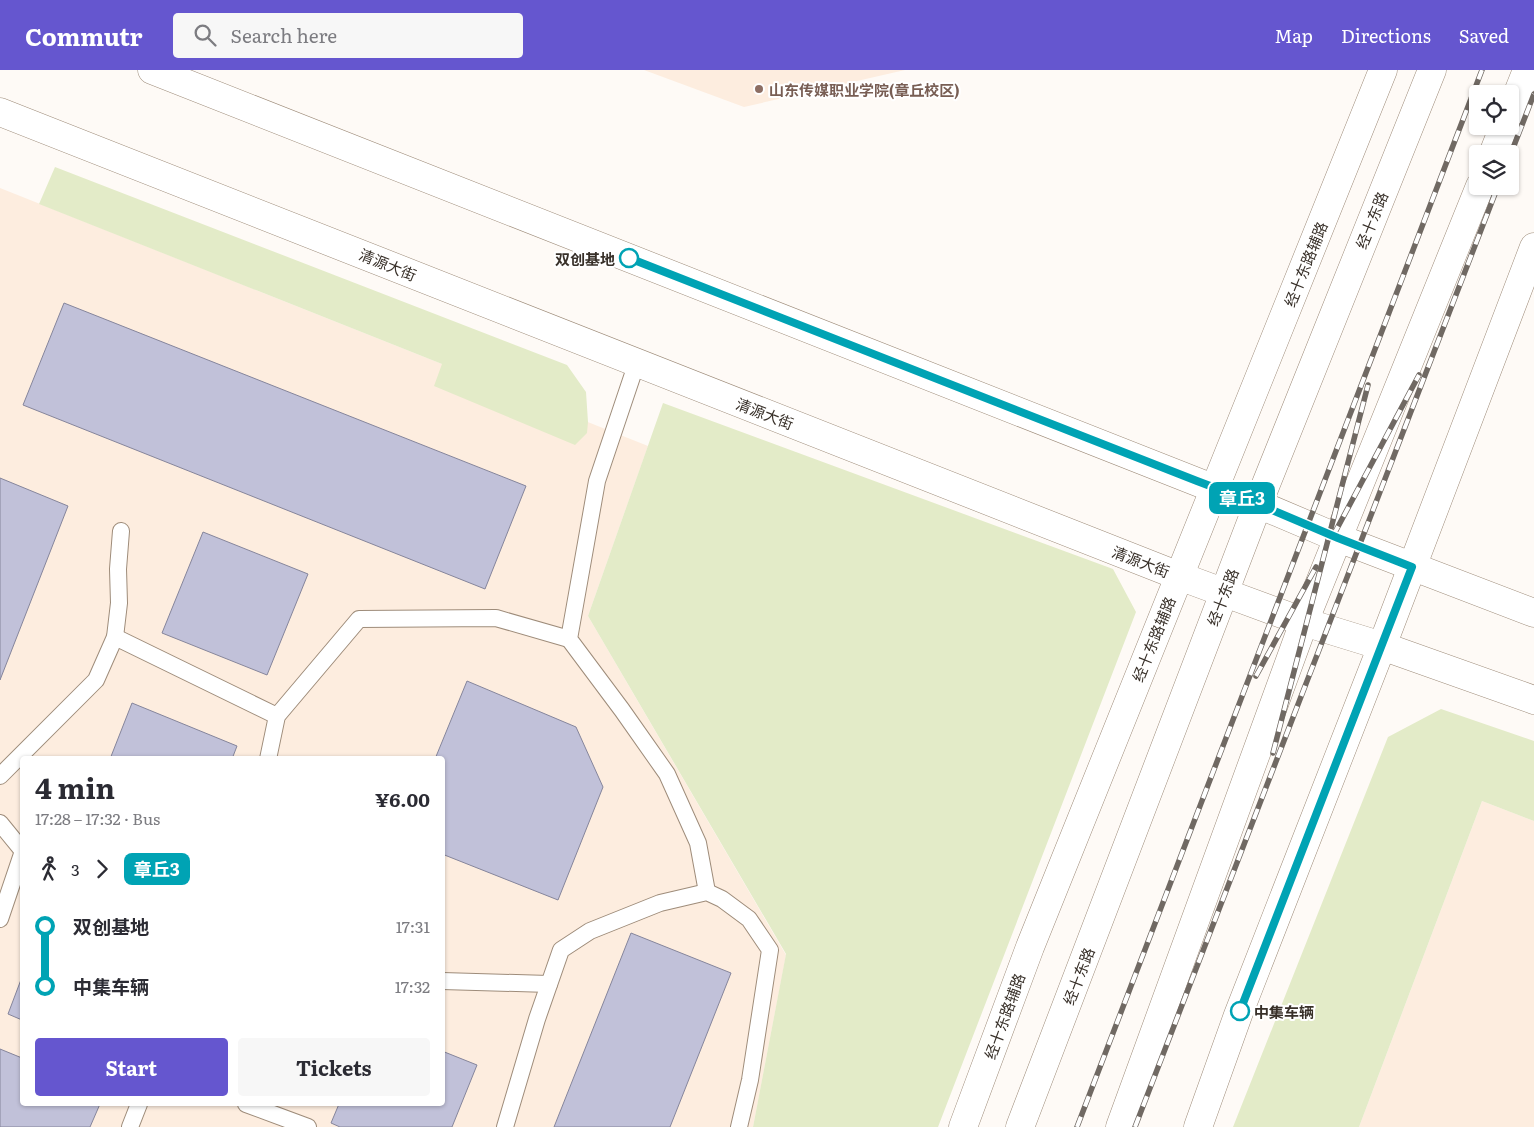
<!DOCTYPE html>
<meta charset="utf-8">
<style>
:root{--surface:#fff;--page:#f7f7f7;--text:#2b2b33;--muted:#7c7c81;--accent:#6556cf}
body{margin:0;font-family:Literata,"Noto Sans SC",serif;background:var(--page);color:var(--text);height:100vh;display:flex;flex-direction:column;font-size:19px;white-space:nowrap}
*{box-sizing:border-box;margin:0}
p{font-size:16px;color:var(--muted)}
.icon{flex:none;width:28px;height:28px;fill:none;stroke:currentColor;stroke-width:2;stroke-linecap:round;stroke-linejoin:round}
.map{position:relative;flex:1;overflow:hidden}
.drawer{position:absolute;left:20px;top:686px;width:425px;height:350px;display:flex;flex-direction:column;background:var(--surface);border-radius:5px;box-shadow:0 1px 4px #0004}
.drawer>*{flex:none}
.badge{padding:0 10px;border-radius:8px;font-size:18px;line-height:32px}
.buttons{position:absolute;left:1469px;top:15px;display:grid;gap:10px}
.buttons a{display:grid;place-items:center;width:50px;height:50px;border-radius:5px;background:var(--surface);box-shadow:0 1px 4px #0004;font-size:25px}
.map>.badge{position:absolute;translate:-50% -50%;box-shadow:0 0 0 2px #fff}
.legs{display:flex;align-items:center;gap:8px;height:55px;padding:0 15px;font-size:16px}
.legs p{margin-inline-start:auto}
.head{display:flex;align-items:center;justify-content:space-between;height:85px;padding:0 15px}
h1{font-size:28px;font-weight:700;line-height:38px}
.cta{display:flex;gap:10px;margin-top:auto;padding:10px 15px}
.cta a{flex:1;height:58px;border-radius:5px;background:var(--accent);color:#fff;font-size:20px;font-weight:700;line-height:58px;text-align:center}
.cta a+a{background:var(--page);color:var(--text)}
ul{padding:0 15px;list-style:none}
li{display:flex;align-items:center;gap:18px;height:60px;font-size:19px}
li i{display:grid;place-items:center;width:8px;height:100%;margin:0 6px;background:currentColor}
li i::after{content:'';width:12px;height:12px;margin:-6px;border:4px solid;border-radius:50%;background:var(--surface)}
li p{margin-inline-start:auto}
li:first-child i{background:linear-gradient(#0000 50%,currentColor 0)}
li:last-child i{background:linear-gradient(currentColor 50%,#0000 0)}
header{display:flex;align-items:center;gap:30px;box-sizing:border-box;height:70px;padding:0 25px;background:var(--accent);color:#fff}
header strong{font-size:24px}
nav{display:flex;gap:28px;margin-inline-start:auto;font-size:18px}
.search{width:350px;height:45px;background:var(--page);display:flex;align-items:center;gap:12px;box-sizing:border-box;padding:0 18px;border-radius:5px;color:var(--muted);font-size:19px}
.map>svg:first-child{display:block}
.built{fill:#fdeddf;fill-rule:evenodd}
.green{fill:#e3ebc8}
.building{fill:#c1c1d9;stroke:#85859b}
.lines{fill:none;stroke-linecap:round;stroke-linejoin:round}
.lane-casing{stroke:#9e8c7a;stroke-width:18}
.secondary-casing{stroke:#9e8c7a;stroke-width:29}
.primary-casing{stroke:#9e8c7a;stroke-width:29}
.highway-casing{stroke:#9e8c7a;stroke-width:29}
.lane{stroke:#fff;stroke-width:16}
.secondary{stroke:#fff;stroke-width:28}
.primary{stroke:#fff;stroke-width:28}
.highway{stroke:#fff;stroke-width:28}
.rail-casing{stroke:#706963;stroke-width:5.5}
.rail{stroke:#fff;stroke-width:4;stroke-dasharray:11;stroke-linecap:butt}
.line-1-casing{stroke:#fff;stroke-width:11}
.line-1{stroke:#00a3b4;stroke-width:8}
.education-dot{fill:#8d6e63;stroke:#fff;stroke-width:2}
.stop-1-dot{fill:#fff;stroke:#00a3b4;stroke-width:2.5}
.labels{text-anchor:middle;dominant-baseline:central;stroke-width:4;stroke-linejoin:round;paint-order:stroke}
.education-label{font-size:15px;font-weight:bold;fill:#785e54;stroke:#fff;text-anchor:start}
.street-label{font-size:15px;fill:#383029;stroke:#fff}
.stop-label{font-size:15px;font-weight:bold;fill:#383029;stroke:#fff;text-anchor:end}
</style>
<header>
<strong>Commutr</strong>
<div class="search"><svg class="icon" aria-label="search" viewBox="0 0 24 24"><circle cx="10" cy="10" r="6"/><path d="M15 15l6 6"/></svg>Search here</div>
<nav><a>Map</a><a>Directions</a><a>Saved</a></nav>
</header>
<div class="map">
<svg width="1534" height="1057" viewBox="0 0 1534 1057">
<rect width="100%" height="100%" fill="#fefaf6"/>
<g class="built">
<polygon points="644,0 905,0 744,37"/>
<path d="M 0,118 L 648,376 L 588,546 L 786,885 L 753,1057 L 0,1057 ZM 22,689 L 442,689 L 442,1034 L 22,1034 Z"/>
<polygon points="1482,731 1534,751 1534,1057 1359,1057"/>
</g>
<g class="green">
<polygon points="55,97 567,295 586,322 588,352 587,363 575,375 434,316 442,294 39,134"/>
<polygon points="663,333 1113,499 1136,542 938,1057 753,1057 786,884 588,546"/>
<polygon points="1441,639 1534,671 1534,751 1482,731 1359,1057 1233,1057 1388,667"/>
</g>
<g class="building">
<polygon points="64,233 526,416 485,519 23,335"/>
<polygon points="0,408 68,436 0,610"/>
<polygon points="203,462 308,504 267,605 162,563"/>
<polygon points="467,611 576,657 603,717 558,830 442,784 442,689 435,689"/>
<polygon points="132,633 237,676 232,689 110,689"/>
<polygon points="631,863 731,903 670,1057 554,1057"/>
<polygon points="22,907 22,950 8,944"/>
<polygon points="0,979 22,988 22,1034 100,1034 90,1057 0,1057"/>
<polygon points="442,981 477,995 452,1057 340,1057 331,1053 339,1034 442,1034"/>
</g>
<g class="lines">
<g class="lane-casing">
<g id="lane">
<polyline points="637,292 597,411 569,569 622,640 667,704 698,773 707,822"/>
<polyline points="115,567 277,646"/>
<polyline points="268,689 277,646 359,549 496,548 569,569"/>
<polyline points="0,706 96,610 115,567 119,533 118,499 121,461"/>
<polyline points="0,753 22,780"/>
<polyline points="0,849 22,784"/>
<polyline points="442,911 549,914"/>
<polyline points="246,1034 308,1057"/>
<polyline points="130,1057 139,1034"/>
<polyline points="505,1057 537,949 561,880 590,861 660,833 707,822 722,829 749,849 770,880 750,1010 739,1057"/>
</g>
</g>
<g class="secondary-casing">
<g id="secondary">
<polyline points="963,1057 1030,877 1383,0"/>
<polyline points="1198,1057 1238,945 1382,576 1534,177"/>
</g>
</g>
<g class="primary-casing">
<g id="primary">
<polyline points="152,0 1215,419 1258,434 1338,468 1534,543"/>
<polyline points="0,42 1179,506 1304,552 1382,576 1534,630"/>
</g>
</g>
<g class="highway-casing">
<g id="highway">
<polyline points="1510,43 1527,0"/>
<polyline points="1493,84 1504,56"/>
<polyline points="1020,1057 1258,434 1432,0"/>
<polyline points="1120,1057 1304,552 1480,116"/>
</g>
</g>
<use href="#lane" class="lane"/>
<use href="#secondary" class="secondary"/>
<use href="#primary" class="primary"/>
<use href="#highway" class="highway"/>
<g class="rail-casing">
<g id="rail">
<polyline points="1510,86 1534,24"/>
<polyline points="1333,466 1419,305"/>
<polyline points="1256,606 1316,497"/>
<polyline points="1273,683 1368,315"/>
<polyline points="1077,1057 1482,0"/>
<polyline points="1135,1057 1498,116"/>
</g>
</g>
<use href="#rail" class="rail"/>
</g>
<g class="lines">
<g class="line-1-casing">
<polyline id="line-1" points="629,188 1197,411 1258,434 1338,468 1412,497 1240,941"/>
</g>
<use href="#line-1" class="line-1"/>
</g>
<circle class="education-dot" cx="759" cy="19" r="5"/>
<g class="stop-1-dot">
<circle cx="629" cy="188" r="9"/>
<circle cx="1240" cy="941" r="9"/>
</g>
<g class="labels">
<g class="education-label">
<text x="769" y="19">山东传媒职业学院(章丘校区)</text>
</g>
<g class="street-label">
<text transform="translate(1371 150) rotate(-68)">经十东路</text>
<text transform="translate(388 194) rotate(22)">清源大街</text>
<text transform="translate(1305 194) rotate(-68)">经十东路辅路</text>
<text transform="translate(765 343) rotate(21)">清源大街</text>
<text transform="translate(1141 491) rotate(21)">清源大街</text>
<text transform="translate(1222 527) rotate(-69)">经十东路</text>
<text transform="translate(1153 569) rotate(-68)">经十东路辅路</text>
<text transform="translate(1078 906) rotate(-69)">经十东路</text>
<text transform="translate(1004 946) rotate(-70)">经十东路辅路</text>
</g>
<g class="stop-label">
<text x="615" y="188">双创基地</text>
<text x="1254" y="941" text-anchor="start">中集车辆</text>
</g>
</g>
</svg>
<div class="buttons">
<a><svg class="icon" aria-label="locate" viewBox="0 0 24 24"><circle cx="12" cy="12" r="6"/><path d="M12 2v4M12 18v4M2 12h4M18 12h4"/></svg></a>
<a><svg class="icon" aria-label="layers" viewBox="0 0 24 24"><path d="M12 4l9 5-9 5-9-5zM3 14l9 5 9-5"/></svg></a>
</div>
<b class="badge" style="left:1242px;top:428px;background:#00a3b4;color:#fff">章丘3</b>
<section class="drawer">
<div class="head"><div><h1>4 min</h1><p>17:28 – 17:32 · Bus</p></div><b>¥6.00</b></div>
<div class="legs"><svg class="icon" aria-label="walk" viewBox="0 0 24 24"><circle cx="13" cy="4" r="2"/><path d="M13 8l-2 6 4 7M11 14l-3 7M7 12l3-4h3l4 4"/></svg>3<svg class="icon" aria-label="forward" viewBox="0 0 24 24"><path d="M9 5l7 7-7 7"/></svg><b class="badge" style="background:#00a3b4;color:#fff">章丘3</b></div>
<ul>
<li><i style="color:#00a3b4"></i><b>双创基地</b><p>17:31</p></li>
<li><i style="color:#00a3b4"></i><b>中集车辆</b><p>17:32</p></li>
</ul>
<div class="cta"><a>Start</a><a>Tickets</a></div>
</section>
</div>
